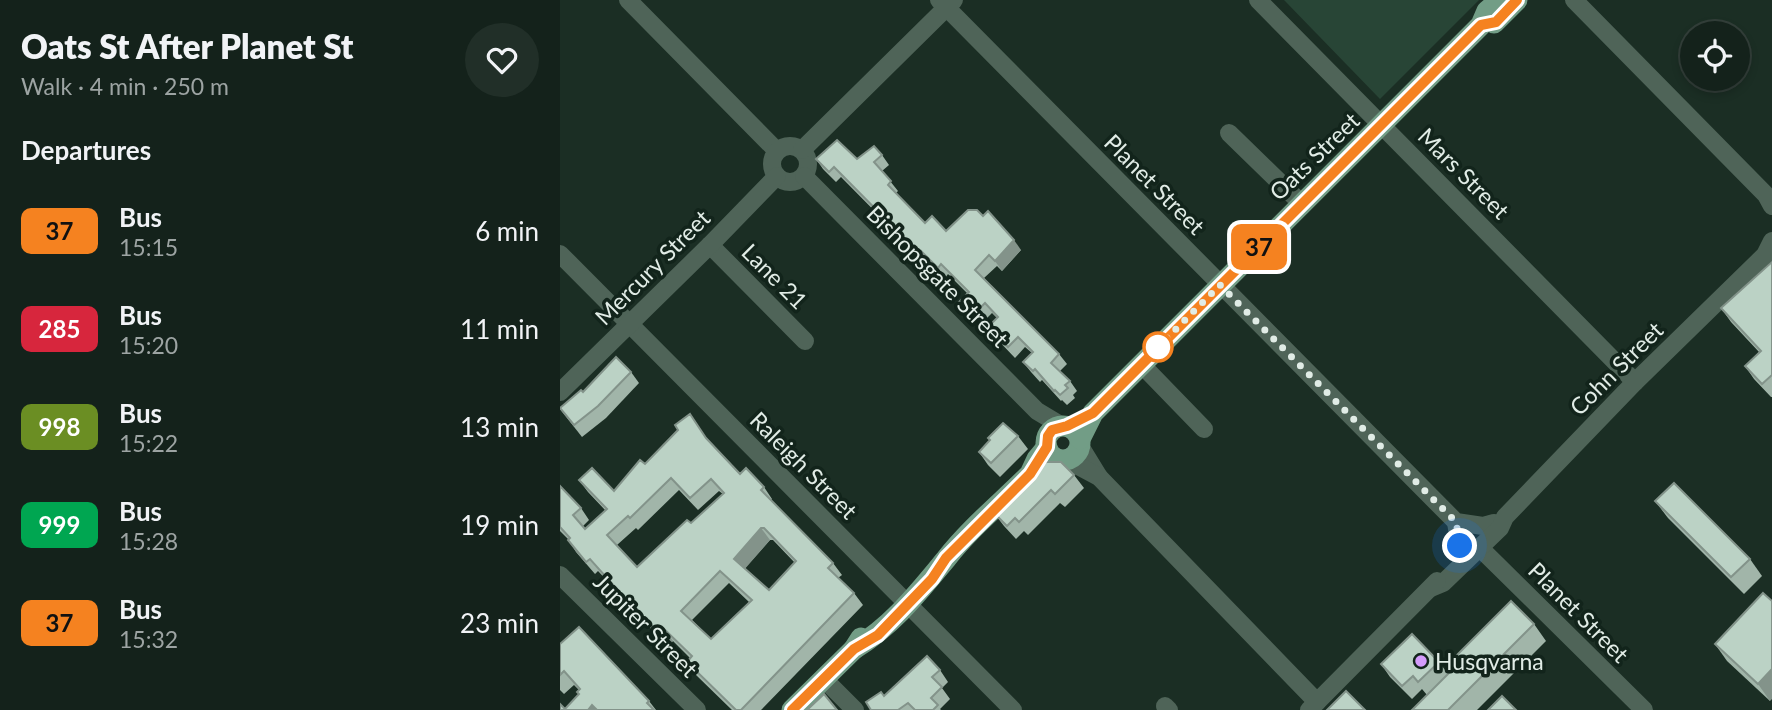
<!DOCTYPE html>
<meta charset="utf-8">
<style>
:root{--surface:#14221b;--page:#212f28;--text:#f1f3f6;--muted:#9da4a3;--line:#333f3a}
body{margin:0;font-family:Lato,sans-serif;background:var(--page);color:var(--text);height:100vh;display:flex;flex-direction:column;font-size:26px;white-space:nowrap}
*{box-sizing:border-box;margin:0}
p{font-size:23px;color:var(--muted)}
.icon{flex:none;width:38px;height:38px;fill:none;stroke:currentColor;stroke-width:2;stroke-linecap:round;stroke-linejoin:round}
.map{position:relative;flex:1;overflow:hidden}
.details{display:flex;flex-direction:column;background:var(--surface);width:560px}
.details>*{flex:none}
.badge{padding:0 14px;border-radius:10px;font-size:24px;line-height:46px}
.fabs{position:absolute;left:1120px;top:21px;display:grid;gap:14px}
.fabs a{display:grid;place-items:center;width:70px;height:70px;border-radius:50%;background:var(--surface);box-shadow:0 4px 10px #0003,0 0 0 2px var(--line);font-size:35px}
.you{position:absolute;width:35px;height:35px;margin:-18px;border:5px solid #fff;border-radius:50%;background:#1a73e8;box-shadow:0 0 0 10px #1a73e833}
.map>.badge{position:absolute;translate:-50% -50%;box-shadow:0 0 0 4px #fff}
h2{padding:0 21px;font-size:26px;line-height:63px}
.round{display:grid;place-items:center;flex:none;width:74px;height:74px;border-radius:37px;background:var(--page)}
.summary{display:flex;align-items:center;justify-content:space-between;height:119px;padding:0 21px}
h1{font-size:33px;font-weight:800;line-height:52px}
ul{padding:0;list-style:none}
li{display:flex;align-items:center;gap:21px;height:98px;padding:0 21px}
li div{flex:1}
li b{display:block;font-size:26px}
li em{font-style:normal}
li .badge{min-width:77px;font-weight:700;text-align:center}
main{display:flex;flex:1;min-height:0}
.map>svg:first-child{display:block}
.green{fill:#284536}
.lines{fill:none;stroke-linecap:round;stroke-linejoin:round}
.minor{stroke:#4f6458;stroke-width:18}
.major{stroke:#729d86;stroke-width:21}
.wall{fill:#a1b5a9;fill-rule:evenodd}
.shaded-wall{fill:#83938a}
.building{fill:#bbd2c5;stroke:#83938a;stroke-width:2;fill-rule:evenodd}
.line-casing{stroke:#fff;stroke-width:16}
.line{stroke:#f58220;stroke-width:10}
.walk{stroke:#e1ece6;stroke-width:7;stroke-dasharray:0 12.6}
.stop-dot{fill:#fff;stroke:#f58220;stroke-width:3.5}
.poi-dot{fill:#d49cfb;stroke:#12241b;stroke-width:2.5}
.labels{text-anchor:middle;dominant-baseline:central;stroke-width:7;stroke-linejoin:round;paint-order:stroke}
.street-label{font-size:23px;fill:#e1ece6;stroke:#12241b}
.poi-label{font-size:23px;fill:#e1ece6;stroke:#12241b;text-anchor:start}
</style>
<main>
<section class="details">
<div class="summary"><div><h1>Oats St After Planet St</h1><p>Walk · 4 min · 250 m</p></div><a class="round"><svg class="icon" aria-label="heart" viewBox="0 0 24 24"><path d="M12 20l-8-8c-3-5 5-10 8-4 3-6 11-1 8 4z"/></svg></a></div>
<h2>Departures</h2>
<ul>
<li><span class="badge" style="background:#f58220;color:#111">37</span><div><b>Bus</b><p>15:15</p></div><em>6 min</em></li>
<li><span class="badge" style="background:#d7263d;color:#fff">285</span><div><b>Bus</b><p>15:20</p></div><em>11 min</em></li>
<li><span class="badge" style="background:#6b8e23;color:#fff">998</span><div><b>Bus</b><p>15:22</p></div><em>13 min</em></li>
<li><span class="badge" style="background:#00a651;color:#fff">999</span><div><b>Bus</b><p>15:28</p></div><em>19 min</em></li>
<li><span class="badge" style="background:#f58220;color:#111">37</span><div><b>Bus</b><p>15:32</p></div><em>23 min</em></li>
</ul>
</section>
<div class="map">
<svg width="1212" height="710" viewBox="0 0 1212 710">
<rect width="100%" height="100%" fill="#1b2e24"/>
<polygon class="green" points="724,0 919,0 820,99"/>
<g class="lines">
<g class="minor">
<polyline points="68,0 217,151"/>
<polyline points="379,0 896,522 923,526 934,523"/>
<polyline points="698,0 1075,382"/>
<polyline points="1014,0 1206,195 1212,206"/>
<polyline points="669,133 742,204"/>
<circle cx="230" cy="164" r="18"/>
<polyline points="242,150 394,0"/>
<polyline points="244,176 477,411 502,426"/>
<polyline points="150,245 245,341"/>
<polyline points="0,254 453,710"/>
<polyline points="581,364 644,429"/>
<polyline points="0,392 150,245 217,176"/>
<polyline points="520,446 539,477"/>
<polyline points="507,460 539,477 757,702"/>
<polyline points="896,522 901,556"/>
<polyline points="920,548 1084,710"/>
<polyline points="0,575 137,710"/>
<polyline points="871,588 883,583 940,528 945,517 1075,382 1205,255 1212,241"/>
<polyline points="264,679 295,710"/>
<polyline points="605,706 609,710"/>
<polyline points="749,710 877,581"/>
</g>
<g class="major">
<polyline points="934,23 957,0"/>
<circle cx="503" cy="443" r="17"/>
<polyline points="520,439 533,413 921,25 927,11 940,0"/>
<path d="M 294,649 C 333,625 357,594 386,559 C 410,528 442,502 470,474 L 477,459 L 487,447"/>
<polyline points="232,710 294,649 301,638"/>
</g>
</g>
<g class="wall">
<polygon points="322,155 329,165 322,171 338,191 336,193 365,223 386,231 461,250 442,271 437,266 424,278 499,354 507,364 500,371 510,381 517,391 513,395 515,398 507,405 502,400 501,401 482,380 480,382 471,372 463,362 472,353 465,347 455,358 435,337 428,327 437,318 432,313 424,321 419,316 413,323 404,314 397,304 407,293 388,274 385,278 368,261 366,263 281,177 276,182 263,169 256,159 297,159"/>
<polygon points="1212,262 1212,397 1211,397 1194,379 1185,366 1199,352 1171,322 1161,308"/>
<polygon points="71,372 79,383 46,418 22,437 0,409 23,392"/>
<polygon points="458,436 468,449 440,477 428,465 419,452 430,441 428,438"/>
<path d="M 147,439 L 180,474 L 204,487 L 212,499 L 211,500 L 273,563 L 282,575 L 278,578 L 294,593 L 303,605 L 201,710 L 172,710 L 135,674 L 127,662 L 130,658 L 113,641 L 109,645 L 80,619 L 62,600 L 54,588 L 38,571 L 35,574 L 16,552 L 8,539 L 0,531 L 0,486 L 21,508 L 29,520 L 23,526 L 25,529 L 45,510 L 28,492 L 19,480 L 54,491 L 85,464 ZM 119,490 L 138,510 L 159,491 L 163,494 L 131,523 L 77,567 L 57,545 L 76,528 L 78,530 ZM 210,540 L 213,540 L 235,563 L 209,590 L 185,568 ZM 169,583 L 189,602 L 151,639 L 132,620 Z"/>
<polygon points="514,475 524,488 505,507 500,503 468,535 464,531 456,539 444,526 434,513"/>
<polygon points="1095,501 1190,559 1202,576 1184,594 1108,518"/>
<polygon points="1212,601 1210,701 1167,661 1155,644"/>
<polygon points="974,624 986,641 917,710 852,710 867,695 862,689 852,699 830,677 821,664 879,662 888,674 892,670 888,664"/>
<polygon points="0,644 89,701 96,710 0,710 5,709 19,695 19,690 14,685 4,694 0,690"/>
<polygon points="380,670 388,682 382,688 390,699 380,709 381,710 311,710 324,696"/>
</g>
<g class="shaded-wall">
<polygon points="454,240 461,250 442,271 435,261"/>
<polygon points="201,528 210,540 183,571 174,559"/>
<polygon points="104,629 113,641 109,645 100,633"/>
<polygon points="1212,669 1212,699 1210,701 1198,684"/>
<polygon points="32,705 36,710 28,710"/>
</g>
<g class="building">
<polygon points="277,140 297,159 314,146 322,155 314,162 331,181 328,185 365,223 372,216 386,231 408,210 417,210 423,216 428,211 454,240 435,261 429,255 415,270 499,354 491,363 510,381 505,385 508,388 500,395 495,390 494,391 475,369 473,371 463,362 473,352 458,337 448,347 428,327 438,317 425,303 417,311 412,306 405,313 397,304 409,292 381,264 378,268 361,251 359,253 274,167 269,172 256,159"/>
<polygon points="1212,262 1212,375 1202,384 1185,366 1201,351 1161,308"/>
<polygon points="56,357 71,372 38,406 14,425 0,408 21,390 23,392"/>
<path d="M 130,414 L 146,438 L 180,474 L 186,468 L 204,487 L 201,490 L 273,563 L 268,568 L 294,593 L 181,710 L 176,710 L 127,662 L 132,656 L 104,629 L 100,633 L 72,607 L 54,588 L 55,587 L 30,559 L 26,562 L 8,540 L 10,538 L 0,527 L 0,486 L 21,508 L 13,515 L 25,529 L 47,509 L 19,480 L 32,468 L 54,491 L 80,460 L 85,464 L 118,430 L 115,425 ZM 111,478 L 130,498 L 151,479 L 164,493 L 131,523 L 127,520 L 77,567 L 47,535 L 68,516 L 70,518 ZM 201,528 L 204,528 L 236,561 L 209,590 L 174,559 ZM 160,571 L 192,600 L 151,639 L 121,611 Z"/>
<polygon points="443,423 458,436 431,463 419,452 430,440 428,438"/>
<polygon points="486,462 501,462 514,475 495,494 491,490 459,522 455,518 447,526 434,513"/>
<polygon points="1114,483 1190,559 1171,577 1095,501"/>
<polygon points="1203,593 1212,601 1212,669 1198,684 1155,644"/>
<polygon points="951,601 974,624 888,710 852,710 893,669 888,664"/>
<polygon points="19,627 89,701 87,703 94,710 37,710 32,705 28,710 0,710 0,704 5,709 19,694 17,692 20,689 4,671 0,675 0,644"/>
<polygon points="852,634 879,662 858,682 853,676 842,686 821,664"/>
<polygon points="367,656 380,670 372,677 382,687 371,698 378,705 373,710 355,710 348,703 338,710 311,710 306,702 321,692 324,696"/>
<polygon points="786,691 805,710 767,710"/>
<polygon points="264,694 277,710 247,710"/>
<polygon points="942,696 956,710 928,710"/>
</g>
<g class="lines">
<g class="line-casing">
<polyline id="line" points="232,710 294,649 318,635 372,579 386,558 470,474 487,447 488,436 492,430 507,426 533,413 921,25 936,22 957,0"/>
</g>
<use href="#line" class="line"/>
<polyline class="walk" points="598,347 660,285 896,522 900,546"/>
</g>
<circle class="stop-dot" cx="598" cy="347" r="14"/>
<circle class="poi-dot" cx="861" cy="661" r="7"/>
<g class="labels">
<g class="street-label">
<text transform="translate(754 156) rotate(-44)">Oats Street</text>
<text transform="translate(904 173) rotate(45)">Mars Street</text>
<text transform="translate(595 184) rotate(45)">Planet Street</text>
<text transform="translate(92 267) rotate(-45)">Mercury Street</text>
<text transform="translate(215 276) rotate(45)">Lane 21</text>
<text transform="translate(378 276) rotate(45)">Bishopsgate Street</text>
<text transform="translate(1056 368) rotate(-45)">Cohn Street</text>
<text transform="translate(244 465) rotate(45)">Raleigh Street</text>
<text transform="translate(1019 612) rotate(45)">Planet Street</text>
<text transform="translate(86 625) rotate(45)">Jupiter Street</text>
</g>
<g class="poi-label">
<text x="875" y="661">Husqvarna</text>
</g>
</g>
</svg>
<div class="fabs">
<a><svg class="icon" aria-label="locate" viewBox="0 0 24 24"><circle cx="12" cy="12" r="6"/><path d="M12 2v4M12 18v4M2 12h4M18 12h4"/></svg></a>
</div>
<div class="you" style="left:900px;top:546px"></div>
<b class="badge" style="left:699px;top:247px;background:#f58220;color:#111">37</b>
</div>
</main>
